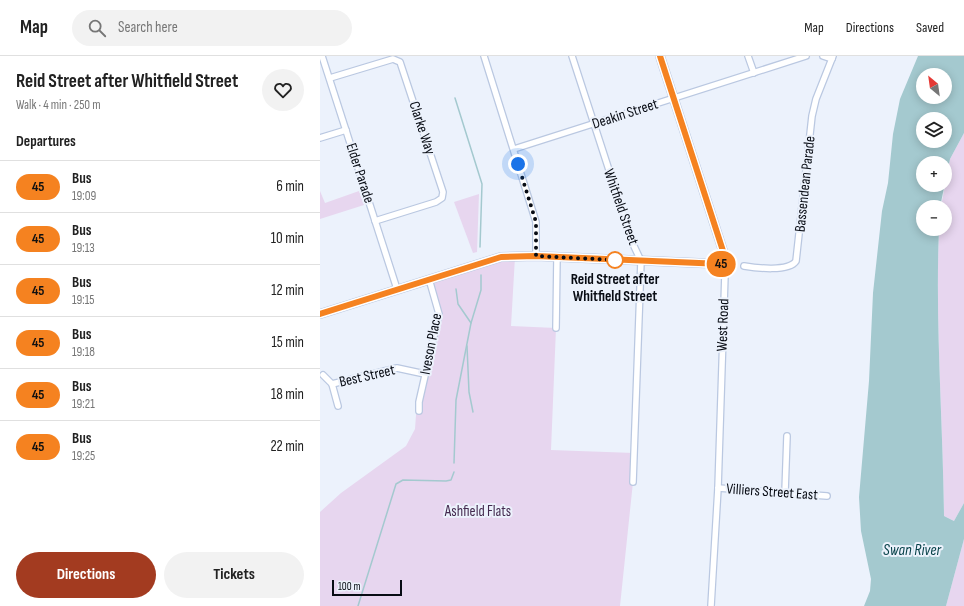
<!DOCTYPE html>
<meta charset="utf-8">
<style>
:root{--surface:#fff;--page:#f2f2f2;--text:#222;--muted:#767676;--line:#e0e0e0;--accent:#a33b20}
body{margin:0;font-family:"Sofia Sans Condensed",sans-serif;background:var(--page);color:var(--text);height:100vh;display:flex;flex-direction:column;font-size:15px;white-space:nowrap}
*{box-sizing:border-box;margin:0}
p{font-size:13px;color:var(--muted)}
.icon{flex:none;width:22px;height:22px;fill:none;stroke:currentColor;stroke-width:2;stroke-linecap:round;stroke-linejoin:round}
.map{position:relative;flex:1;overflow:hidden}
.side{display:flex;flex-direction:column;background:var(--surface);width:320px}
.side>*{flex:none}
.badge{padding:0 8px;border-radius:13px;font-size:14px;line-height:26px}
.needle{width:26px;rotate:331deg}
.fabs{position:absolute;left:596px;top:12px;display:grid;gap:8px}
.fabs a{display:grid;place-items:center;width:36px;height:36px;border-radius:50%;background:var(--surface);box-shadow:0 2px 10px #0003;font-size:20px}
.scale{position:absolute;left:12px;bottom:10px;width:70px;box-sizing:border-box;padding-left:4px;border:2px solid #080c14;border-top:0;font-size:11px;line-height:14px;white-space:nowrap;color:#080c14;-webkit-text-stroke:3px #ecf2fc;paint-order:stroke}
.you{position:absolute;width:20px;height:20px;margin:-10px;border:3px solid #fff;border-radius:50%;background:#1a73e8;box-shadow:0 0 0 6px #1a73e833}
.map>.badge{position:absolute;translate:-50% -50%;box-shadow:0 0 0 2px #fff}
h2{padding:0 16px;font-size:15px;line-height:36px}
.round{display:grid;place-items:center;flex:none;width:42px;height:42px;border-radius:21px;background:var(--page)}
.head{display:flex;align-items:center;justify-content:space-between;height:68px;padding:0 16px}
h1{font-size:19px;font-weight:700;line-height:30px}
.primary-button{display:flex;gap:8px;margin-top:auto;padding:8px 16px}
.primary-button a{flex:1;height:46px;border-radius:24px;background:var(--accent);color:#fff;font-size:16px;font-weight:700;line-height:46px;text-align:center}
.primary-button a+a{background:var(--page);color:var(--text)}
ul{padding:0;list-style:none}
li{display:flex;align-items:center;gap:12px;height:52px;padding:0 16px;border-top:1px solid var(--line)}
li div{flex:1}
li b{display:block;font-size:15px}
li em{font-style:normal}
li .badge{min-width:44px;font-weight:700;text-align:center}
header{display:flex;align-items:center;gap:24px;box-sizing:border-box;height:56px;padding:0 20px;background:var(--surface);border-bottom:1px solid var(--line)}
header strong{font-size:19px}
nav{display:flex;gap:22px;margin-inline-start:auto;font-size:14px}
.search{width:280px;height:36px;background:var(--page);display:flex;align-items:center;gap:10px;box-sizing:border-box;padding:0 14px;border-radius:22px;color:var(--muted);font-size:15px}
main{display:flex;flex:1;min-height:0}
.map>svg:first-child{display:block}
.green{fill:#e7d6ef}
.water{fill:#a4c9cf;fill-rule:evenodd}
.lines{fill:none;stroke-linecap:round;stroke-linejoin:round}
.stream{stroke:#a4c9cf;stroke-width:1.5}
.street-casing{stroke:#bac8e1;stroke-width:8}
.secondary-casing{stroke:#bac8e1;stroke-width:10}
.street{stroke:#fff;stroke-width:5.5}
.secondary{stroke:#fff;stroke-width:8}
.line-casing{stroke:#fff;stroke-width:9}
.line{stroke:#f58220;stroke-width:6}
.walk{stroke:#080c14;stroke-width:4;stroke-dasharray:0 7.2}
.stop-dot{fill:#fff;stroke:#f58220;stroke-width:2}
.labels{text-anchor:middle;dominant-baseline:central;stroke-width:4;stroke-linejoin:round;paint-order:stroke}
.street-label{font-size:15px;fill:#080c14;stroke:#ecf2fc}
.stop-label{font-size:15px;font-weight:bold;fill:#080c14;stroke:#ecf2fc}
.park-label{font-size:15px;fill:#442a4f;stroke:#ecf2fc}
.water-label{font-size:16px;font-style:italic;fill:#043f47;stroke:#ecf2fc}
</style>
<header>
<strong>Map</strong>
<div class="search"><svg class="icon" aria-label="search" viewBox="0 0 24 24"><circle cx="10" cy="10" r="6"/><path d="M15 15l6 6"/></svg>Search here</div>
<nav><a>Map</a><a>Directions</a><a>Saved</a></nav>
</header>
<main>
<section class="side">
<div class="head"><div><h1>Reid Street after Whitfield Street</h1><p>Walk · 4 min · 250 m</p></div><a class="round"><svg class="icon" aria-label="heart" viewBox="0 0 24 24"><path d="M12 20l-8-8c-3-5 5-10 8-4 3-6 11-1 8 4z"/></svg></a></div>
<h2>Departures</h2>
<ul>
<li><span class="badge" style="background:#f58220;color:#111">45</span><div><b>Bus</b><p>19:09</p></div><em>6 min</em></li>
<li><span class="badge" style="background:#f58220;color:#111">45</span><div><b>Bus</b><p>19:13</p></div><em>10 min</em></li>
<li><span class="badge" style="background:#f58220;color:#111">45</span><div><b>Bus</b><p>19:15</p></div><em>12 min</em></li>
<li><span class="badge" style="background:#f58220;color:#111">45</span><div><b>Bus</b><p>19:18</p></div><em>15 min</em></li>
<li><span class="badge" style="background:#f58220;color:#111">45</span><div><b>Bus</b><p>19:21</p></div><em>18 min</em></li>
<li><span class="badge" style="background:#f58220;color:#111">45</span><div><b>Bus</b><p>19:25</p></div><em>22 min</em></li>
</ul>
<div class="primary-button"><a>Directions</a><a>Tickets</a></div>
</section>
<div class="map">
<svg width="644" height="550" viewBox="0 0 644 550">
<rect width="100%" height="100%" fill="#ecf2fc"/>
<g class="green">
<path d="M 644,77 L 644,447 L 634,465 L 624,460 C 623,364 615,268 619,173 L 625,173 L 625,151 L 621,151 L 630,103 Z"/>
<polygon points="0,135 5,147 39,135 44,149 0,163"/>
<polygon points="159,138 157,196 153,197 134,146"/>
<polygon points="195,201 191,270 236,272 231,394 314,397 313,426 300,550 0,550 0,456 21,437 86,390 95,373 97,345 118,262 108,223"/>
<polygon points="644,483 644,550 626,550"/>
</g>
<path class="water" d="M 598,0 L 644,0 L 644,77 L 630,103 L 620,151 L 603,151 L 603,173 L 619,173 C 615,268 623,364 624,460 L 634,465 L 644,447 L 644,483 L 626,550 L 544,550 L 550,535 L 551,523 L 541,475 L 539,441 L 549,325 L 553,237 L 562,155 L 568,127 L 573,78 L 580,43 ZM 603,19 L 625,19 L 625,41 L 603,41 ZM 603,63 L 625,63 L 625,85 L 603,85 ZM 603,107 L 625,107 L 625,129 L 603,129 Z"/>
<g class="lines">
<g class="stream">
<polyline points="135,42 162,128 160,191"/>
<polyline points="136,233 138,248 151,267"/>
<polyline points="147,290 149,336 153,356"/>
<polyline points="134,407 136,344 151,267 161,234 161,219"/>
<polyline points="38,550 76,428 83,424 126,425 131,424 134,416"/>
</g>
<g class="street-casing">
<g id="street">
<polyline points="2,0 77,233"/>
<polyline points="164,0 216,166 216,200"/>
<polyline points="252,0 313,188 321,205 313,426"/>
<polyline points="428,0 434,17"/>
<polyline points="503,0 512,3"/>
<polyline points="10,22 73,3 80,6 123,136 122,142 116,146 55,165"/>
<polyline points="0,82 26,74"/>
<polyline points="194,93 486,0"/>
<path d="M 424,210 C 436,212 469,216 476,205 L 492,60 L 496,43 L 513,0"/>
<polyline points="236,272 237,201"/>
<polyline points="3,319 12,328 77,312 105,318"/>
<polyline points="12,328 18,350"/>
<polyline points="99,355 99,346 119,258 109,223"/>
<polyline points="398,432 507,440"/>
<polyline points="465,436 467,380"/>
<polyline points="391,550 398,432 405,218 402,208"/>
</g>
</g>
<g class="secondary-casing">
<polyline id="secondary" points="0,258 181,201 216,200 402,208 405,204 404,198 340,0"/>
</g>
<use href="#street" class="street"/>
<use href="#secondary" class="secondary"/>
</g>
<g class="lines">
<g class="line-casing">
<polyline id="line" points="0,258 181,201 216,200 402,208 405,204 404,198 340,0"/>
</g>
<use href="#line" class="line"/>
<polyline class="walk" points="198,108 216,166 216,200 295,204"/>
</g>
<circle class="stop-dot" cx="295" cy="204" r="8"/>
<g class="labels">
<g class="street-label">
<text transform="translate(305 58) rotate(-18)">Deakin Street</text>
<text transform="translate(102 72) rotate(72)">Clarke Way</text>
<text transform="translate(40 117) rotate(72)">Elder Parade</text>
<text transform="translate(485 128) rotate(-84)">Bassendean Parade</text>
<text transform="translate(301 151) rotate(71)">Whitfield Street</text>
<text transform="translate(403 269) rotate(-88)">West Road</text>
<text transform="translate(111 288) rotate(-79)">Iveson Place</text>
<text transform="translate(47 320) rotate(-13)">Best Street</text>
<text transform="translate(452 436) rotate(4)">Villiers Street East</text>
</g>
<g class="stop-label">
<text x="295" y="223">Reid Street after<tspan x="295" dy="17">Whitfield Street</tspan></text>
</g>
<g class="park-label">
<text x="158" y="455">Ashfield Flats</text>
</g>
<g class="water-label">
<text x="592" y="494">Swan River</text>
</g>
</g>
</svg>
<div class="fabs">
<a><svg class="needle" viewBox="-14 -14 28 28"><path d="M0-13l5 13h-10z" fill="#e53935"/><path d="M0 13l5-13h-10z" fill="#767676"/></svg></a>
<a><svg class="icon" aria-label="layers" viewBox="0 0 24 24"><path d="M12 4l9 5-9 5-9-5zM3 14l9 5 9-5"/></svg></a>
<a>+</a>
<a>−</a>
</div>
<div class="scale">100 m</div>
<div class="you" style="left:198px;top:108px"></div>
<b class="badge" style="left:401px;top:208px;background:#f58220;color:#111">45</b>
</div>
</main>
